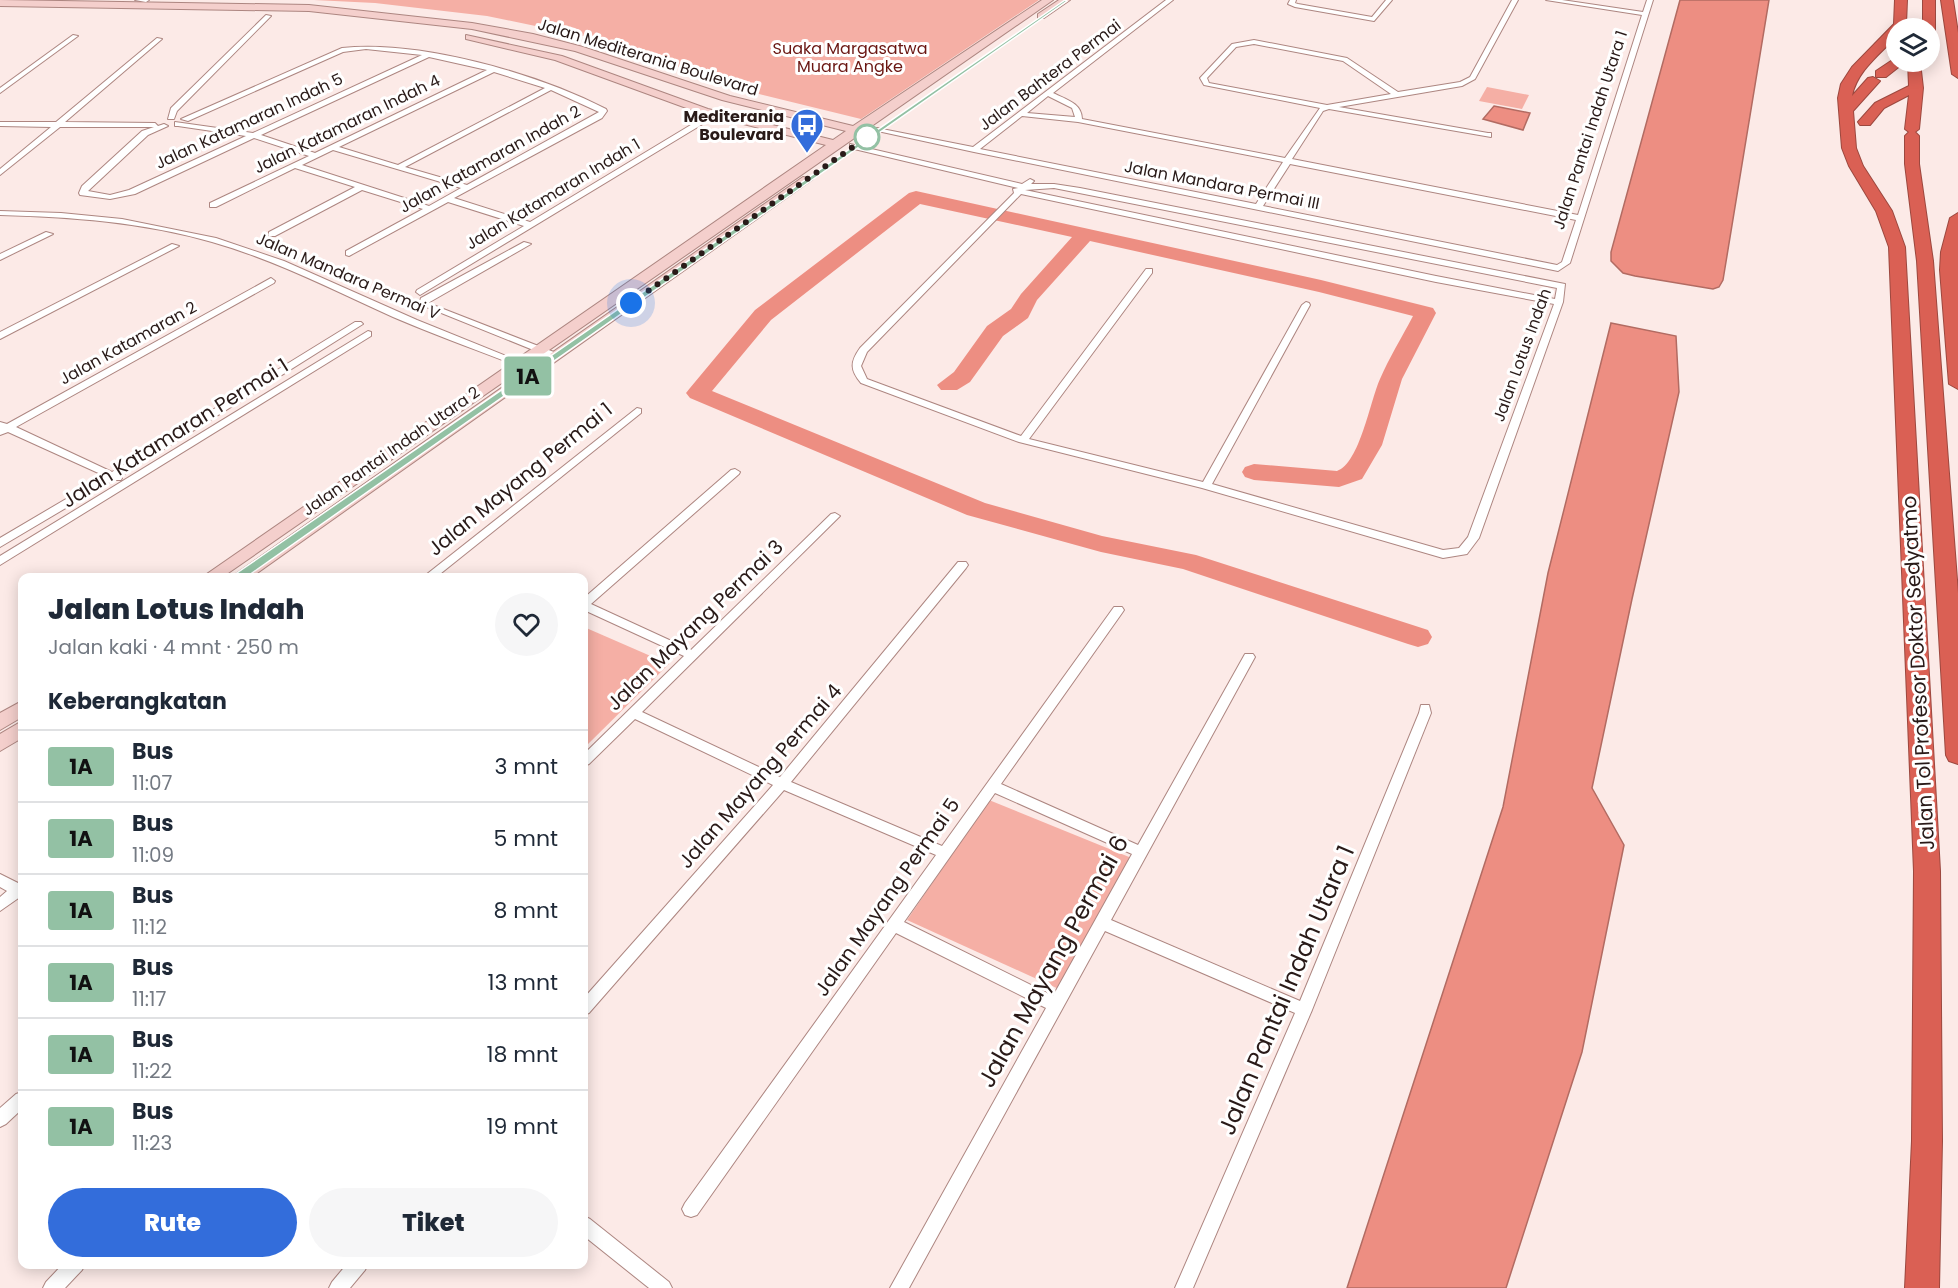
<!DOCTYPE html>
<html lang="id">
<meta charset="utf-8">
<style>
:root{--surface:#fff;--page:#f6f6f7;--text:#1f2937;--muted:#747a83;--line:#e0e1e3;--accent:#336ddb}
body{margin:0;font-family:Poppins,sans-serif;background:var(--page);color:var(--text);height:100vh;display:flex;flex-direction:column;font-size:22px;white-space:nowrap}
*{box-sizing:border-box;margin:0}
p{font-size:20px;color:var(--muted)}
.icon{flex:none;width:33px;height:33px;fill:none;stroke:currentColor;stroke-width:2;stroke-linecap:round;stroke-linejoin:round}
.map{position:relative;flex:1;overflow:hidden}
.side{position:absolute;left:18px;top:573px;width:570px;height:696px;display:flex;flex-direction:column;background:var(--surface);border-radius:12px;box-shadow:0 3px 15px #0003}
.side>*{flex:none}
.badge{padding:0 12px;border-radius:4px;font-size:21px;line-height:39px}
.fabs{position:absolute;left:1886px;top:18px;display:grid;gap:12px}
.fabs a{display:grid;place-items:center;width:54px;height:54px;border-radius:50%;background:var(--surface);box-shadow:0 3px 15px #0003;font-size:30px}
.you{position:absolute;width:30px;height:30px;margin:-15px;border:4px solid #fff;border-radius:50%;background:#1a73e8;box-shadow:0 0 0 9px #1a73e833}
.map>.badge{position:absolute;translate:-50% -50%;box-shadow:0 0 0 3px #fff}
h2{padding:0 30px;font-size:22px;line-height:54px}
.round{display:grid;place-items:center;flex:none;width:63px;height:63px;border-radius:32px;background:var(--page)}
.head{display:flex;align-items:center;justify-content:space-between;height:102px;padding:0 30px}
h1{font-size:28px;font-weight:800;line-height:45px}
.action{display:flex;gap:12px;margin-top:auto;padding:12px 30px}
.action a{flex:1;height:69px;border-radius:36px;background:var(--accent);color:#fff;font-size:24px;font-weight:800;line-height:69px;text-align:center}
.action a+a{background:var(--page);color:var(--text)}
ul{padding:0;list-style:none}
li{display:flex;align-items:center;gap:18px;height:72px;padding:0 30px;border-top:2px solid var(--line)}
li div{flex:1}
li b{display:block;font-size:22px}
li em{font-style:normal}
li .badge{min-width:66px;font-weight:700;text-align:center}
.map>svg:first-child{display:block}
.green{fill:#f5afa5}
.water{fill:#ed8e82;stroke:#b26b62;stroke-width:1.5}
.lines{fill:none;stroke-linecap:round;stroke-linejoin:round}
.river{fill:#ed8e82;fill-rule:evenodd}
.street-casing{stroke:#ad8681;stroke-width:2}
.secondary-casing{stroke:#ad8681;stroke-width:2}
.highway-casing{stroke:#9c483f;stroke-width:2}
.street{fill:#fff;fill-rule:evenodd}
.secondary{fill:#f4cfcc;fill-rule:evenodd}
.highway{fill:#da6054;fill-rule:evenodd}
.line{fill:#93c1a4;stroke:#fff;stroke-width:1.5}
.walk{stroke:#291a18;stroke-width:6;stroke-dasharray:0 10.8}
.stop-dot{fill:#fff;stroke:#93c1a4;stroke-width:3}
.labels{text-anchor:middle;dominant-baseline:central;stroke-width:6;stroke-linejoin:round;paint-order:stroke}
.far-park-label{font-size:16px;fill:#6a1612;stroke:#fff}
.far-street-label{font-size:16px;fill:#291a18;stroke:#fff}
.far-poi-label{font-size:16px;font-weight:bold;fill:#291a18;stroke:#fff;text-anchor:end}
.street-label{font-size:20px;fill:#291a18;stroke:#fff}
.near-street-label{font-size:24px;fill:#291a18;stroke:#fff}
</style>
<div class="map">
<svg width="1958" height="1288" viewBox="0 0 1958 1288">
<rect width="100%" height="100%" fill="#fceae7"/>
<g class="green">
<polygon points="314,0 1039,0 861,119 739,89 612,42 487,16 375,3"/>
<polygon points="1487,87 1529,95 1522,109 1479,101"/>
<polygon points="584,627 669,664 584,748"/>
<polygon points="989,800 1134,859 1061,990 907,920"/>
</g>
<g class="water">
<polygon points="1680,0 1769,0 1723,280 1719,287 1713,289 1635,276 1623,273 1611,261 1611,252"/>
<polygon points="1494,106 1530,113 1523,130 1483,119"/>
<polygon points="1611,323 1676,336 1679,392 1632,599 1592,788 1624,845 1582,1052 1506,1288 1347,1288 1503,807 1548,573"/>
</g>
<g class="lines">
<path class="river" d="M 916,191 L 1321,280 L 1433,308 L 1436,313 L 1402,379 L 1382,445 L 1362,479 L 1339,487 L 1254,480 L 1245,477 L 1242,472 L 1245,467 L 1254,464 L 1337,471 C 1360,463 1370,401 1380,379 C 1389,358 1402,337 1413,316 L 1319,292 L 1090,241 L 1037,300 L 1028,318 L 1003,336 L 970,382 L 957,390 L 941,390 L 937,385 L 954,372 L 987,326 L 1011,309 L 1021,294 L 1072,237 L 920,204 L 771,320 L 712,391 L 985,503 L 1102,536 L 1196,555 L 1428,630 L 1432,637 L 1428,644 L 1418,647 L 1408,644 L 1183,569 L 1101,552 L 967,515 L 690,398 L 686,393 L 690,388 L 755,310 L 909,193 Z"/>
<g class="street-casing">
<g id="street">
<polygon points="135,0 149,0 146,2"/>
<path d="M 1166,0 L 1173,0 L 1053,93 C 1065,99 1082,103 1082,119 L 1285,158 L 1320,108 L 1204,85 L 1200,78 L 1232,44 L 1254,40 L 1347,58 L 1398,92 L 1460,82 L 1470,77 L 1512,0 L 1518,0 L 1475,79 L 1462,86 L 1339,107 L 1488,133 L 1491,133 L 1491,137 L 1329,109 L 1323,111 L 1292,159 L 1578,215 L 1642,15 L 1546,0 L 1562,0 L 1643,12 L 1647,0 L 1653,0 L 1570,263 L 1558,271 L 974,152 L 873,130 L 877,128 L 973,147 ZM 1254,44 L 1343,61 L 1391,94 L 1327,105 L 1209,83 L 1207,78 L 1236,47 ZM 1048,96 L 1072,108 L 1075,117 L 1027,113 ZM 1022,116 L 1078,122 L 1283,162 L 1256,204 L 980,149 ZM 1290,164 L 1576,220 L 1562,262 L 1557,265 L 1263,206 Z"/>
<polygon points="1290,0 1296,0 1295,3 1298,4 1372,17 1386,0 1392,0 1374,21 1295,7 1288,4"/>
<polygon points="266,15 271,16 177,111 174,119 168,119 171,108"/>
<polygon points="73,35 78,36 0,93 0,88"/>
<path d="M 157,38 L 162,39 L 65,122 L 155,123 L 158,126 L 164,124 L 168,126 L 148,135 L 88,191 L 110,195 L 129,190 L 246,136 L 178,126 L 175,126 L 175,122 L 253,133 L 422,55 L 366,49 L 343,52 L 188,121 L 181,119 L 342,48 C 420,40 536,73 606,109 L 607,111 L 602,118 L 454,198 L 530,222 L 699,120 L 706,122 L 420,295 L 416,292 L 417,290 L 524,226 L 448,202 L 349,256 L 346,255 L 346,251 L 423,209 L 362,190 L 275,236 L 269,236 L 269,232 L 355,187 L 295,168 L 216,207 L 210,207 L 210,203 L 309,156 L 254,138 L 135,194 L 110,199 L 80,195 L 79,193 L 82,186 L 142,131 L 154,127 L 60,127 L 0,175 L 0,169 L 51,127 L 0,126 L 0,122 L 56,122 ZM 429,57 L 487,70 L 315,153 L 261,135 ZM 494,72 L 545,88 L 398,165 L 339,147 ZM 551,90 L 599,112 L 467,185 L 405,167 ZM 333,150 L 461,188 L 429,206 L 302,165 Z"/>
<path d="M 850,144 L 1022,184 L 1030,179 L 1034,181 L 1031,184 L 1054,184 L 1080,188 L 1565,284 L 1563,302 L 1479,538 L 1467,554 L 1443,558 L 1202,488 L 1019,442 L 861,383 C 850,370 850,362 860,348 L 1014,193 L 1013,189 L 1018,188 L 850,148 ZM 1054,188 L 1557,288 L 1555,299 L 1436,276 L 1025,190 ZM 1021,194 L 1436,282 L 1554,304 L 1468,537 L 1459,548 L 1443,550 L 1212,484 L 1310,305 L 1309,303 L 1306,302 L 1302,305 L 1203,482 L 1029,439 L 1152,273 L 1152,269 L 1146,269 L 1021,436 L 867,379 L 861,366 L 867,352 Z"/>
<path d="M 0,211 L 61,213 L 122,219 L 216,238 L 284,261 L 417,320 L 541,370 L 539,372 L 533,372 C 486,353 439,337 393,317 C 333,290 275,260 212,242 C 143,222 71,217 0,215 Z"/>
<polygon points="46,232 53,234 0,260 0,254"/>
<polygon points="524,242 531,244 428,303 559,354 559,358 553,358 419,304 421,298"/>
<polygon points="172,244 179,246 0,339 0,332"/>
<polygon points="271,278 275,281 274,283 16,427 112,472 355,322 361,322 363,324 121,476 122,478 121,480 113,480 0,547 0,538 105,476 8,432 0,435 0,422 7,424"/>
<polygon points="368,331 371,332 371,336 0,565 0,556"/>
<polygon points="637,408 641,409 641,413 435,578 422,578"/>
<path d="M 735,469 L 740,472 L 739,474 L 591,604 L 691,650 L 831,514 L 835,513 L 840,516 L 642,712 L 780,777 L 958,562 L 966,562 L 968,565 L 966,568 L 791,782 L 942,846 L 1114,607 L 1122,607 L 1124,610 L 1122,613 L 1001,784 L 1138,845 L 1245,654 L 1253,654 L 1255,657 L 1111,920 L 1300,1001 L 1419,713 L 1421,705 L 1429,705 L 1431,713 L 1312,1010 L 1193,1288 L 1175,1288 L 1295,1013 L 1105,931 L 909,1288 L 890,1288 L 1046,1008 L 896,933 L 697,1215 L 691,1217 L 685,1215 L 682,1209 L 685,1203 L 936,855 L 784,790 L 589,1013 L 584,1015 L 584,998 L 773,785 L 635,719 L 589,764 L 584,766 L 584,754 L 684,656 L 584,610 L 584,598 L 731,470 ZM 995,793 L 1132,854 L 1053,996 L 904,922 Z"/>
<polygon points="0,874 18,883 22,881 22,898 20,897 0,911 0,897 7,891 0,887"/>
<polygon points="22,1092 22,1109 6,1124 0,1127 0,1108 16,1094"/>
<polygon points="584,1216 590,1219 669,1282 672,1288 649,1288 584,1236"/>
<polygon points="63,1264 85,1264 82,1270 65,1288 43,1288 46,1282"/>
<polygon points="347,1264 368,1264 365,1270 350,1288 329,1288 332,1282"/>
</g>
</g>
<g class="secondary-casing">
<g id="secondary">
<polygon points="0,0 309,5 472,23 533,34 583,47 730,96 853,126 1042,0 1053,0 221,578 201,578 826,145 700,113 555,60 466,39 466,35 562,56 708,109 833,140 846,131 722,100 575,51 472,29 309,11 0,6"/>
<polygon points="1059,0 1070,0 1044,18 1038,18 1038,14"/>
<polygon points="803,177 813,179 250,578 230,578"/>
<polygon points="22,701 22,717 0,730 0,713"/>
<polygon points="22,721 22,738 0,751 0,734"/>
</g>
</g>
<g class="highway-casing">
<g id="highway">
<path d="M 1895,0 L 1907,0 L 1906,24 L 1903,28 L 1896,28 L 1896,37 C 1879,55 1857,71 1852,96 L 1868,78 L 1873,77 L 1880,81 L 1853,111 L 1856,148 L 1863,166 L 1892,211 L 1905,247 L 1940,871 L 1942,1141 L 1939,1288 L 1905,1288 L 1912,1141 L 1914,871 L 1889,247 L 1876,211 L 1849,166 L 1842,148 L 1838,98 L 1841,84 L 1852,67 L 1894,24 Z"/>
<polygon points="1923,0 1935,0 1935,41 1929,45 1929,28 1923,28"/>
<polygon points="1941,0 1953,0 1958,33 1958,78 1952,74"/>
<polygon points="1894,59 1905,62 1886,77 1876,77 1876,71"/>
<polygon points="1908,62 1920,62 1923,88 1919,129 1915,132 1919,136 1919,164 1933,261 1958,593 1958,764 1949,761 1946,755 1917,261 1905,164 1905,136 1909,132 1905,129 1909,95 1884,108 1870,125 1860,125 1858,122 1875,103 1909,86"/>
<polygon points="1958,213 1958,389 1949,384 1940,270 1941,252 1950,218"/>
</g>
</g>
<use href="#street" class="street"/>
<use href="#secondary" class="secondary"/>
<use href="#highway" class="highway"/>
</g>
<polygon class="line" points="1065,0 1067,1 242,580 234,580 234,575"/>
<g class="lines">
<polyline class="walk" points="631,303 867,137"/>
</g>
<defs>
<g id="bus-pin" transform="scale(1.725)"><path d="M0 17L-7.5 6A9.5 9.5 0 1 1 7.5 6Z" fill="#336ddb" stroke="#fff"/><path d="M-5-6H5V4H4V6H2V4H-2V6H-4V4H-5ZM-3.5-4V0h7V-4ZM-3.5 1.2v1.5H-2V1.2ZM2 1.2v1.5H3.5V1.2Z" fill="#fff"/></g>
</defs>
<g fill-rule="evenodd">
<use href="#bus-pin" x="807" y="125"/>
</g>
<circle class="stop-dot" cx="867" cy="137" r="12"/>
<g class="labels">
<g class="far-park-label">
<text x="850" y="48">Suaka Margasatwa<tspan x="850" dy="18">Muara Angke</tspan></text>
</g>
<g class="far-street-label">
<text transform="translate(648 57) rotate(17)">Jalan Mediterania Boulevard</text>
<text transform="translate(1050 75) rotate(-37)">Jalan Bahtera Permai</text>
<text transform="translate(249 121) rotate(-25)">Jalan Katamaran Indah 5</text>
<text transform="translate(347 124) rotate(-26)">Jalan Katamaran Indah 4</text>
<text transform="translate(1590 130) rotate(-72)">Jalan Pantai Indah Utara 1</text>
<text transform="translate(490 159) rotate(-29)">Jalan Katamaran Indah 2</text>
<text transform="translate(1222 185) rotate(11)">Jalan Mandara Permai III</text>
<text transform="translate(553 194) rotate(-31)">Jalan Katamaran Indah 1</text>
<text transform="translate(348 276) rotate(23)">Jalan Mandara Permai V</text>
<text transform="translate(128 343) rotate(-29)">Jalan Katamaran 2</text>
<text transform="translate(1522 355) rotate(-70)">Jalan Lotus Indah</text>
<text transform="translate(391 451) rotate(-35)">Jalan Pantai Indah Utara 2</text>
</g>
<g class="far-poi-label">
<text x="784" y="116">Mediterania<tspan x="784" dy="18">Boulevard</tspan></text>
</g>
<g class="street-label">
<text transform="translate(175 433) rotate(-32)">Jalan Katamaran Permai 1</text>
<text transform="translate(520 479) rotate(-39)">Jalan Mayang Permai 1</text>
<text transform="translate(695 625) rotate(-44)">Jalan Mayang Permai 3</text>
<text transform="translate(1918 673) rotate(-93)">Jalan Tol Profesor Doktor Sedyatmo</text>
<text transform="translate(760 776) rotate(-49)">Jalan Mayang Permai 4</text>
<text transform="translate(887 897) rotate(-55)">Jalan Mayang Permai 5</text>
</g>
<g class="near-street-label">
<text transform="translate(1053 961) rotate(-61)">Jalan Mayang Permai 6</text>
<text transform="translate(1286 990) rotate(-67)">Jalan Pantai Indah Utara 1</text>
</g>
</g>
</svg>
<div class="fabs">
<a><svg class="icon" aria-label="layers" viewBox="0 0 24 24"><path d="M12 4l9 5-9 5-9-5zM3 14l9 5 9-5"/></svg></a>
</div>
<div class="you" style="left:631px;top:303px"></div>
<b class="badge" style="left:528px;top:376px;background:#93c1a4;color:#111">1A</b>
<section class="side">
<div class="head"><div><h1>Jalan Lotus Indah</h1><p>Jalan kaki · 4 mnt · 250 m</p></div><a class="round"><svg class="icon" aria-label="heart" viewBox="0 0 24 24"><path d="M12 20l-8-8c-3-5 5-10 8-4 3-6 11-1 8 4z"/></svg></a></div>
<h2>Keberangkatan</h2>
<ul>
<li><span class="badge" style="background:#93c1a4;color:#111">1A</span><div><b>Bus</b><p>11:07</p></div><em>3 mnt</em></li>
<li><span class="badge" style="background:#93c1a4;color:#111">1A</span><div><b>Bus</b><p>11:09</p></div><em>5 mnt</em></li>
<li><span class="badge" style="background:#93c1a4;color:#111">1A</span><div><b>Bus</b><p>11:12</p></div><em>8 mnt</em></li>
<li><span class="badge" style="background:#93c1a4;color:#111">1A</span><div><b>Bus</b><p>11:17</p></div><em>13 mnt</em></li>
<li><span class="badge" style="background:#93c1a4;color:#111">1A</span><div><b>Bus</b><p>11:22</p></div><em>18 mnt</em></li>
<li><span class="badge" style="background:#93c1a4;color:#111">1A</span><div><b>Bus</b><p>11:23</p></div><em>19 mnt</em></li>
</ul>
<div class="action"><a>Rute</a><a>Tiket</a></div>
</section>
</div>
